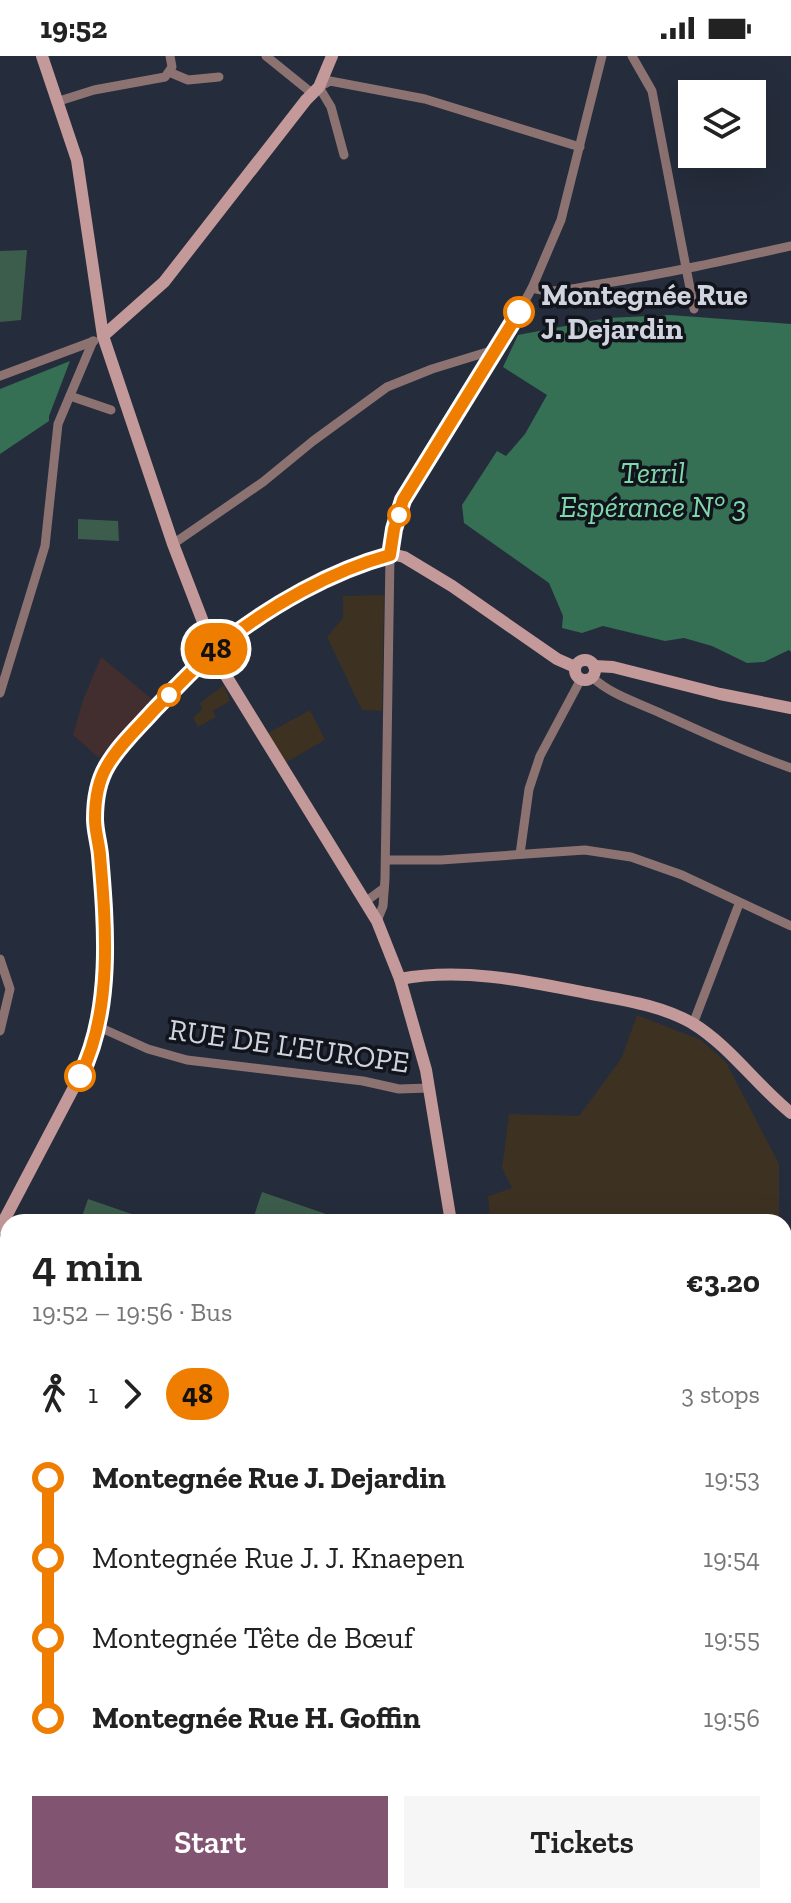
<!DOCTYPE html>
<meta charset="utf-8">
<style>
:root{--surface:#fff;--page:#f6f6f6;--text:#222;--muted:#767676;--accent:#815471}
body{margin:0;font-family:"Zilla Slab",serif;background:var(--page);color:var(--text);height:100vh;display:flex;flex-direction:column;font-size:30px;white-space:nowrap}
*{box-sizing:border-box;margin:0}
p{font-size:26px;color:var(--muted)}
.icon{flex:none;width:44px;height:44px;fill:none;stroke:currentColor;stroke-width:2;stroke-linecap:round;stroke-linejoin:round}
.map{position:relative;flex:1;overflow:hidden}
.drawer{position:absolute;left:0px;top:1158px;width:792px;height:690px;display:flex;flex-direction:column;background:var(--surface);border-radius:24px 24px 0 0;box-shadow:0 8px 32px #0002}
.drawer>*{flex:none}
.badge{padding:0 16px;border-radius:26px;font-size:28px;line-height:52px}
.buttons{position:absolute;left:678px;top:24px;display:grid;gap:16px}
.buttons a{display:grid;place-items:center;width:88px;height:88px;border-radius:0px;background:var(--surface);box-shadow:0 8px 32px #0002;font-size:40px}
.map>.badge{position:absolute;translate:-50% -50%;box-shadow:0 0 0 4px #fff}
.legs{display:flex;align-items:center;gap:12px;height:88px;padding:0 32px;font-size:26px}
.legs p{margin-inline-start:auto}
.summary{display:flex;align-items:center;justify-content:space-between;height:136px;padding:0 32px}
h1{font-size:44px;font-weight:600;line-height:60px}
.button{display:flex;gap:16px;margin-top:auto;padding:16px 32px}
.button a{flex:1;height:92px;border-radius:0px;background:var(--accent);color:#fff;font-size:32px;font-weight:600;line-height:92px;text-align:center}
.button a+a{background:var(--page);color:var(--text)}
ul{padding:0 32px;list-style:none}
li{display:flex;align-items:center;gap:28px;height:80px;font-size:30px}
li i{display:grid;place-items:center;width:12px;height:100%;margin:0 10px;background:currentColor}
li i::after{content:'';width:20px;height:20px;margin:-10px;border:6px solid;border-radius:50%;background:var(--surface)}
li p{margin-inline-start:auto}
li:first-child i{background:linear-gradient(#0000 50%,currentColor 0)}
li:last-child i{background:linear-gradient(currentColor 50%,#0000 0)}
.status{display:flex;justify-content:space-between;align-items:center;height:56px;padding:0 40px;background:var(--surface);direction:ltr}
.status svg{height:22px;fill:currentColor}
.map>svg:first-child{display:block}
.industrial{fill:#422d2f}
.education{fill:#3d3122}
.green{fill:#3c5d4c}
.forest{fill:#356f54}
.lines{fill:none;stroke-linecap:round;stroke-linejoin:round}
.street{stroke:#8d7272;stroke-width:9}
.secondary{stroke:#c49999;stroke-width:12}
.line-1-casing{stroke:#fff;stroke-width:18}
.line-1{stroke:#ef7d00;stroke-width:12}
.stop-1-dot{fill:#fff;stroke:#ef7d00;stroke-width:4}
.labels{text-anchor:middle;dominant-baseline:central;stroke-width:7;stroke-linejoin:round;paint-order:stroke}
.stop-label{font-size:30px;font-weight:bold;fill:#d0d4df;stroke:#11141b;text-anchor:start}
.park-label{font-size:30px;font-style:italic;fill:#7fd7ac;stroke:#11141b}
.street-label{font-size:30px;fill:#d0d4df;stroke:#11141b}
</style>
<div class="status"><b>19:52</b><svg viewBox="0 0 49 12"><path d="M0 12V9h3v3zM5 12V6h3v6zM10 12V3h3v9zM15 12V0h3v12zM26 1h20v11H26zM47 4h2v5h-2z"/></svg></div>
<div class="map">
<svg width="791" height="1847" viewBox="0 0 791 1847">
<rect width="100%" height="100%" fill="#252c3b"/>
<polygon class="industrial" points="101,601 153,644 99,702 73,679 83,644"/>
<g class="education">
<polygon points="384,539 382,655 362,654 327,581 343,562 343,540"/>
<polygon points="224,629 230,645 213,655 216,661 198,671 193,662 202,653 200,647"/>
<polygon points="310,654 325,684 285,707 268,677"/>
<polygon points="637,959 701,984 726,1006 779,1108 779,1166 490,1166 488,1140 512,1132 502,1112 509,1058 579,1060 621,1003"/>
</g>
<g class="green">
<polygon points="27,194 21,264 0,266 0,195"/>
<polygon points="78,463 118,465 119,485 78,483"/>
<polygon points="262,1136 329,1159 326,1166 272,1166 254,1160"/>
<polygon points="88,1143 155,1166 80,1166"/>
<polygon points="473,1840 544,1840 549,1847 468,1847"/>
</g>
<g class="forest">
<polygon points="670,259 791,268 791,596 789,594 764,606 747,607 712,590 684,582 665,585 603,570 582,577 562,572 563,560 549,527 464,467 462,449 497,395 506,400 525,378 547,339 503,311 518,279 607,262"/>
<polygon points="70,305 49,360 49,365 0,398 0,333"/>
<polygon points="791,1468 791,1533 785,1537 791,1542 791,1592 784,1602 784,1472"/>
</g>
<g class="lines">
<g class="street">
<polyline points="266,0 313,38"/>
<polyline points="632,0 652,35 694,253"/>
<polyline points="169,16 188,24 219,21"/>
<polyline points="56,46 94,34 165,21 172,11 170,0"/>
<polyline points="344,99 331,51 319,31 330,25 425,43 580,91"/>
<path d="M 532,232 C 554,239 579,231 600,228 C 665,218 728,204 791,190"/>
<polyline points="0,320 94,285"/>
<polyline points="70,340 111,354"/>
<polyline points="173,488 263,426 313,385 387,331 432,313 497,293"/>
<path d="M 592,621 C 610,638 636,646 658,656 C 702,676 745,696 791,712"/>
<polyline points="0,637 45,490 58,368 93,285"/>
<polyline points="520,798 529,733 540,700 581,623"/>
<polyline points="386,804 441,804 585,794 631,801 682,819 791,870"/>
<polyline points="365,846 384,832"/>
<path d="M 377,865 L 383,850 L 385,823 L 390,499 C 392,472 401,446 414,423 L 509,274 L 532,232 L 561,164 L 602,0"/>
<polyline points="0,903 10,933 0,975"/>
<polyline points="693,968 739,848"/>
<polyline points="99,971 148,993 187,1004 363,1025 399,1033 429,1032"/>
<polyline points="0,1641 8,1647"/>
<polyline points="784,1715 791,1720"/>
<polyline points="306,1840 313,1847"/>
<polyline points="416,1847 420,1840"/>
<polyline points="667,1847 672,1840"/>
</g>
<g class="secondary">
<polyline points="42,0 77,104 103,280 173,488 220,610 377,865 400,923 426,1014 451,1166"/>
<polyline points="103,280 164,226 306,44 319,31 332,0"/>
<circle cx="585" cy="614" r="10"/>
<polyline points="594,610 613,611 720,638 791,652"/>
<path d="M 400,923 C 461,911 527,925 587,937 C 623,944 660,949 692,967 C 730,990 756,1029 791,1057"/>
<polyline points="0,1172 93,995 102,957 104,899 100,797 95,765 98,737 105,712 121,689 224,586 292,540 369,505 396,499 404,501 452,530 557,603 575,611"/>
<polyline points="784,1670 791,1661"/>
<polyline points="555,1840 560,1847"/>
</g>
</g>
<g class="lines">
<g class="line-1-casing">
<path id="line-1" d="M 80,1020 C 113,955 106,870 100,799 C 99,787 95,775 95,763 C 95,746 98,725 107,710 C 119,689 138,672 154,654 C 176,632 199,606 224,586 C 272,549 331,515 390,499 L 394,473 L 403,444 L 519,256"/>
</g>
<use href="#line-1" class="line-1"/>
</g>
<g class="stop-1-dot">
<circle cx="519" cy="256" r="14"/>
<circle cx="399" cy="459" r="10"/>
<circle cx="169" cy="639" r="10"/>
<circle cx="80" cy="1020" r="14"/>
</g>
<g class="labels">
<g class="stop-label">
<text x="541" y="239">Montegnée Rue<tspan x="541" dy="34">J. Dejardin</tspan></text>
</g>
<g class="park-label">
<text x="653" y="417">Terril<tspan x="653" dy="34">Espérance N° 3</tspan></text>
</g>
<g class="street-label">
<text transform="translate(289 990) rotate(8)">RUE DE L'EUROPE</text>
</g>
</g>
</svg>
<div class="buttons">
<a><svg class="icon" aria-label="layers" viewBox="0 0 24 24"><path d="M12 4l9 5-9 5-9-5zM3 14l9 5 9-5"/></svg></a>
</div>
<b class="badge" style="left:216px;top:593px;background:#ef7d00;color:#111">48</b>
<section class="drawer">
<div class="summary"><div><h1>4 min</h1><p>19:52 – 19:56 · Bus</p></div><b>€3.20</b></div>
<div class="legs"><svg class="icon" aria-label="walk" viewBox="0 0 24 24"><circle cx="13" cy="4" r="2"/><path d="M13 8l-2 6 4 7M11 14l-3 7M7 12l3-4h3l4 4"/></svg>1<svg class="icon" aria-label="forward" viewBox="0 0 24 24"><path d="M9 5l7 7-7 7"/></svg><b class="badge" style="background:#ef7d00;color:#111">48</b><p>3 stops</p></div>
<ul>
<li><i style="color:#ef7d00"></i><b>Montegnée Rue J. Dejardin</b><p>19:53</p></li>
<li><i style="color:#ef7d00"></i><span>Montegnée Rue J. J. Knaepen</span><p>19:54</p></li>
<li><i style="color:#ef7d00"></i><span>Montegnée Tête de Bœuf</span><p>19:55</p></li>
<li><i style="color:#ef7d00"></i><b>Montegnée Rue H. Goffin</b><p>19:56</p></li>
</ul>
<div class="button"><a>Start</a><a>Tickets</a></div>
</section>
</div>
